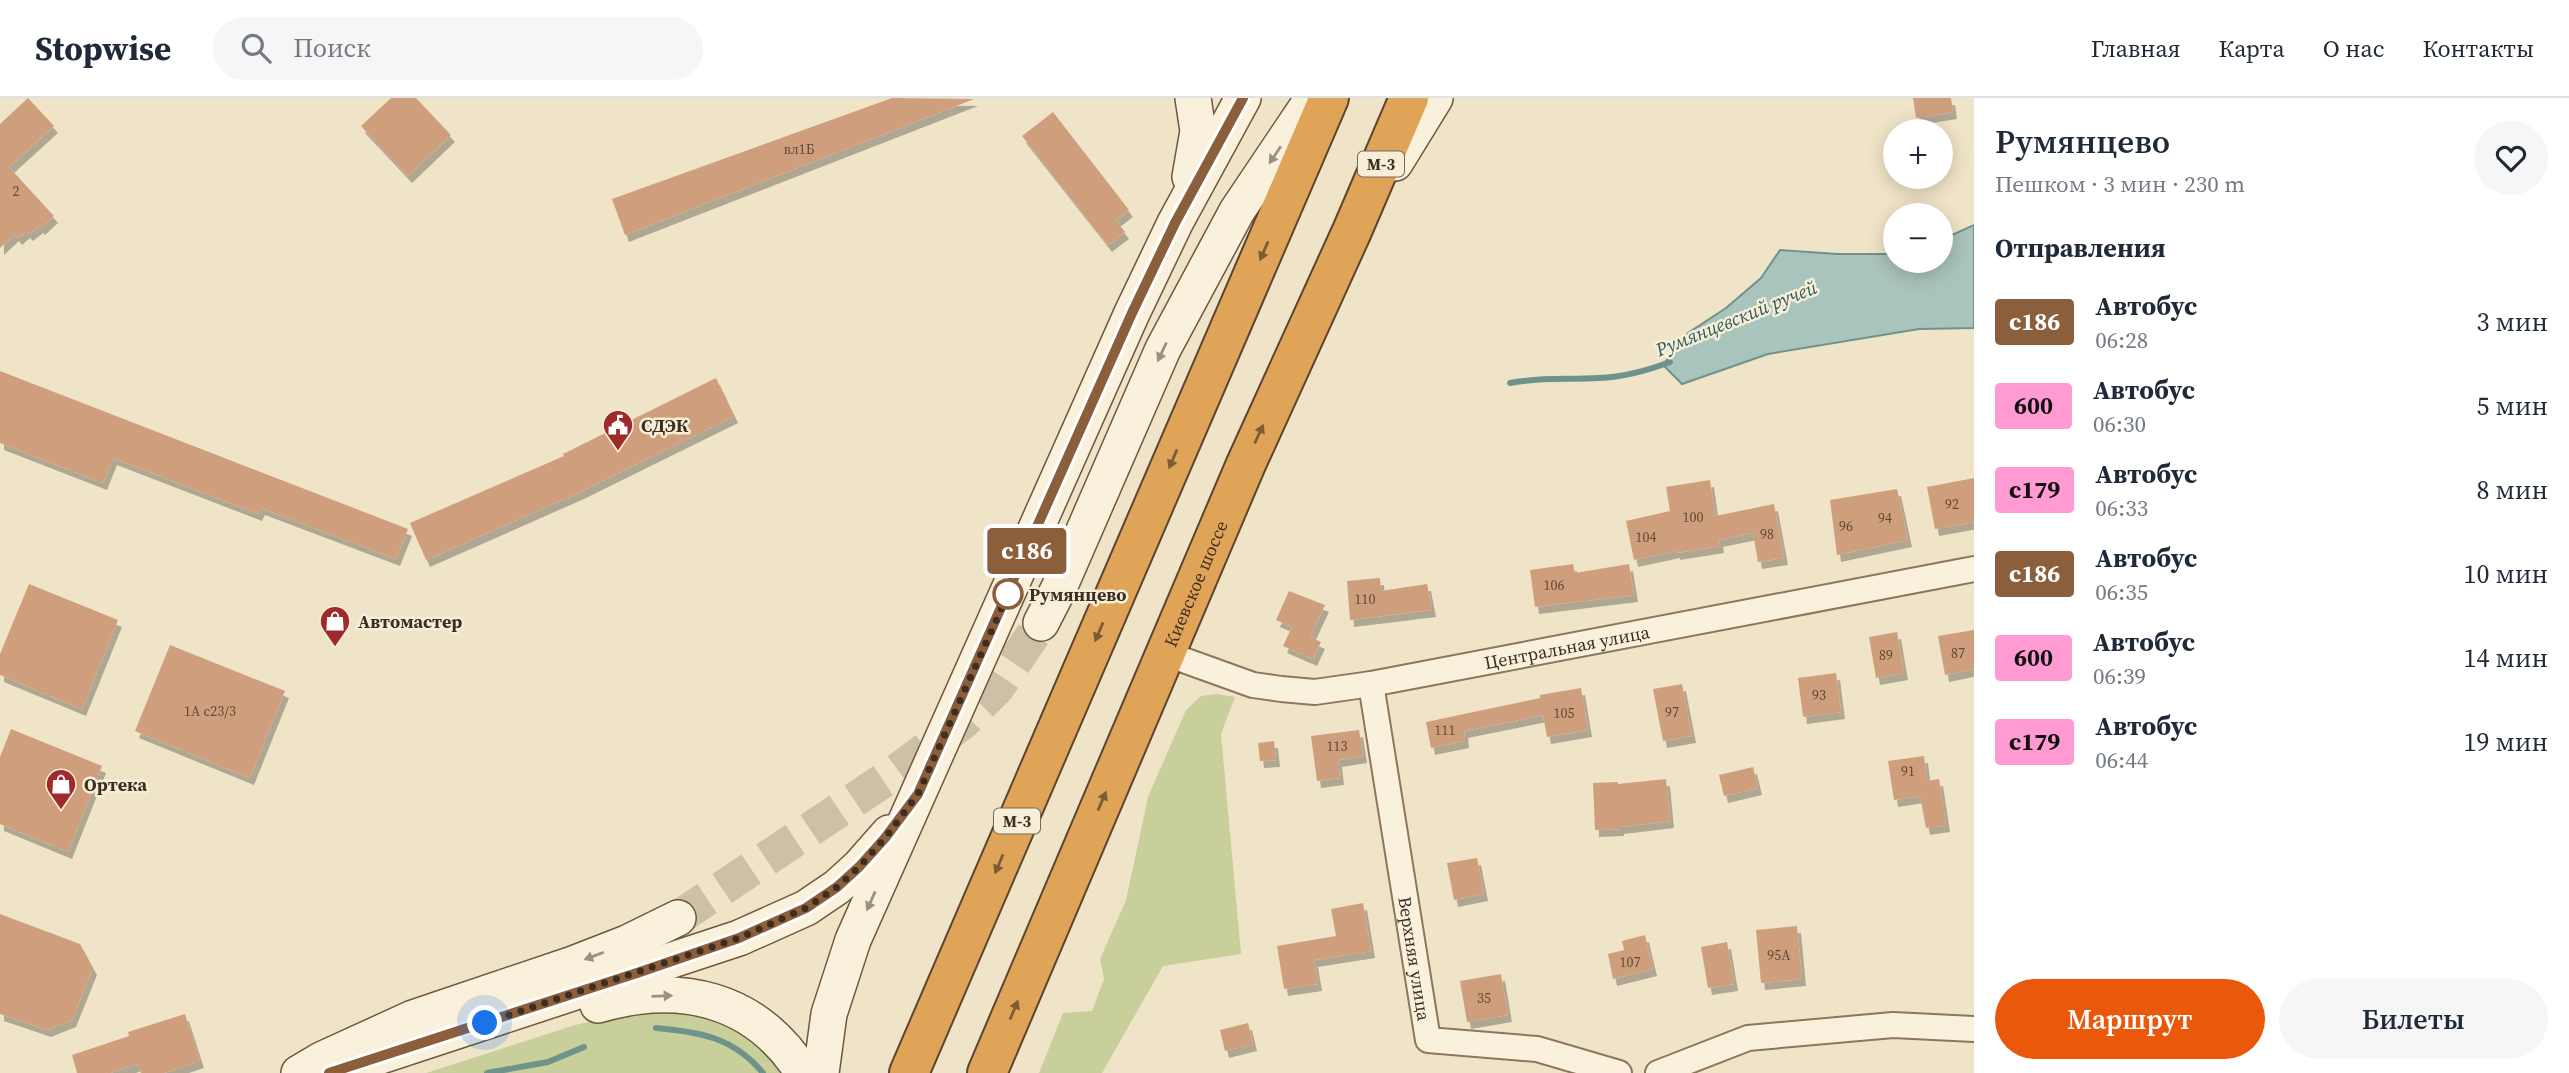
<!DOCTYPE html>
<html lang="ru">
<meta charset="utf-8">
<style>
:root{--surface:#fff;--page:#f6f6f7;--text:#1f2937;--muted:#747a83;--line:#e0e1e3;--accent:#ea580c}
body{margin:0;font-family:"Source Serif 4",serif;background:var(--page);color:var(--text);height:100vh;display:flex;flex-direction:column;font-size:26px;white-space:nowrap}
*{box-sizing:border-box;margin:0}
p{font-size:23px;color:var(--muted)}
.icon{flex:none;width:38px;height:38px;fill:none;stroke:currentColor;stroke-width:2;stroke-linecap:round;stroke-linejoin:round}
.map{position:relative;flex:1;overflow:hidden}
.drawer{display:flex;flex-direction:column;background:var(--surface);width:595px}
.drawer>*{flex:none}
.badge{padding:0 14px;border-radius:5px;font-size:24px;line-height:46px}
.controls{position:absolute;left:1883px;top:21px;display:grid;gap:14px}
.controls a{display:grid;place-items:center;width:70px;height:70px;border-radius:50%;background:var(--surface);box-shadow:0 4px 18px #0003;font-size:35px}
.you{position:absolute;width:35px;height:35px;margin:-18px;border:5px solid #fff;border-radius:50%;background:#1a73e8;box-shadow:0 0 0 10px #1a73e833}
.map>.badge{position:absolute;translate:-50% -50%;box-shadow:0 0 0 4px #fff}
h2{padding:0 21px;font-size:26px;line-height:63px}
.round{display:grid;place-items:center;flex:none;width:74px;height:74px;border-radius:37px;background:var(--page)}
.head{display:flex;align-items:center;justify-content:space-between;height:119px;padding:0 21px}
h1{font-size:33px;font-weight:600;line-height:52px}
.cta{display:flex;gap:14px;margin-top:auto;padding:14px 21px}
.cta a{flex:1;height:80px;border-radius:42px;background:var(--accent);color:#fff;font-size:28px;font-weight:600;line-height:80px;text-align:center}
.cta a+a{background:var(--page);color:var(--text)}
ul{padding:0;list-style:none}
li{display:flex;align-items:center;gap:21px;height:84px;padding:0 21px}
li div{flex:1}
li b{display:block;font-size:26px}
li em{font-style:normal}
li .badge{min-width:77px;font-weight:700;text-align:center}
header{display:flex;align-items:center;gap:42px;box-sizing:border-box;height:98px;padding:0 35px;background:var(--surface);border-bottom:2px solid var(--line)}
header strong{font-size:33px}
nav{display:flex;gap:38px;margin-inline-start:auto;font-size:24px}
.search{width:490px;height:63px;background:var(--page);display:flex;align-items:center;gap:18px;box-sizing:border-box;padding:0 24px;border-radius:38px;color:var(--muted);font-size:26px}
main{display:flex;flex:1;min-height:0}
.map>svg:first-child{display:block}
.green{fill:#c9cf9b}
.water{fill:#a9c4bc;stroke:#6f938a;stroke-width:2}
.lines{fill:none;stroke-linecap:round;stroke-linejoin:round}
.stream{stroke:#6f938a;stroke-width:6}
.building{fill:#cf9f7d;filter:url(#shadow)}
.secondary-tunnel{stroke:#ccc0a6;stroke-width:35;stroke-dasharray:35 18;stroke-linecap:butt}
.street-casing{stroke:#8d765c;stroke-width:28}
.secondary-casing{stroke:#6f573f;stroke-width:38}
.highway-casing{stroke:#5b4430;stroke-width:42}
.street{stroke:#faf1dc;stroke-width:24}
.secondary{stroke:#faf1dc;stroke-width:35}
.highway{stroke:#e0a458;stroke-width:38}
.oneway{fill:#9c907e}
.oneway2{fill:#7e5d36}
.line-casing{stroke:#fff;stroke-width:16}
.line{stroke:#8b5e3c;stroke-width:10}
.walk{stroke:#3d2e20;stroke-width:7;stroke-dasharray:0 12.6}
.stop-dot{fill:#fff;stroke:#8b5e3c;stroke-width:3.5}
.labels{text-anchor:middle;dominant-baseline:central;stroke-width:5;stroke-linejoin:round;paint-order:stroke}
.number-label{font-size:14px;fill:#624a37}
.shield{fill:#f7eed8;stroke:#756857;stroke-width:2}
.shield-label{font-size:16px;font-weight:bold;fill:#3d2e20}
.poi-label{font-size:18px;font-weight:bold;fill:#3d2e20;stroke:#f7eed8;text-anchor:start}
.street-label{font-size:18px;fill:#3d2e20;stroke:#f7eed8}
.stop-label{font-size:18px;font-weight:bold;fill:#3d2e20;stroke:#f7eed8;text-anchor:start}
.water-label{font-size:19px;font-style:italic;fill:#2f5d5a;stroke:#f7eed8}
</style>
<header>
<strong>Stopwise</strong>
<div class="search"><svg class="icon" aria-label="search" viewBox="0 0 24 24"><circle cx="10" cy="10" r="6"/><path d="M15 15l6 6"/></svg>Поиск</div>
<nav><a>Главная</a><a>Карта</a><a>О нас</a><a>Контакты</a></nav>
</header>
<main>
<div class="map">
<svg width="1974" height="975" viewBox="0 0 1974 975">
<defs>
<filter id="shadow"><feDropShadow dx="4" dy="7" stdDeviation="0" flood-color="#0004"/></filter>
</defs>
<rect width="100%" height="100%" fill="#f0e4c8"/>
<g class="green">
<polygon points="1217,596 1235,599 1221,636 1241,856 1163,868 1102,975 1039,975 1063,915 1092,913 1104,881 1100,861 1126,802 1148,699 1186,612 1201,598"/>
<polygon points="640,913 694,914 743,932 786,975 426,975 575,927"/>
</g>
<polygon class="water" points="1974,127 1974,230 1919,231 1768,256 1682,286 1663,267 1688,235 1726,210 1761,180 1780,152 1837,156 1895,156 1895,163 1941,163 1941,142"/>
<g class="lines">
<g class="stream">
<path d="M 1510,285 C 1540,279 1569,282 1599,280 C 1622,279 1649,272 1670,264"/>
<path d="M 656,930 C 700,934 733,939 763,975"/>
<polyline points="487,975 548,964 584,949"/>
</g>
</g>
<g class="building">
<polygon points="28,0 54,28 9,69 54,118 41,130 39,128 29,136 26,133 18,140 15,136 0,150 0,26"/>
<polygon points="391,0 416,0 451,37 408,78 361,28"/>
<polygon points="892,0 974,1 625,137 612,101"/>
<polygon points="1913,0 1951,0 1953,14 1916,20"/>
<polygon points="1053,14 1129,112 1116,122 1125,134 1108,147 1022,38"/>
<polygon points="0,273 408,431 396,461 261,410 258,416 113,360 103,385 0,345"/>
<polygon points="716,280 734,318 580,394 426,462 410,425 564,358 563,356"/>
<polygon points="1974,380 1974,424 1935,431 1927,389"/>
<polygon points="1710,382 1715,418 1774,406 1784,460 1758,464 1753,435 1719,442 1720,448 1676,455 1676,453 1634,462 1626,423 1670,413 1666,389"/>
<polygon points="1897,391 1908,442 1837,457 1830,402"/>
<polygon points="1573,466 1575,475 1629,466 1634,497 1535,509 1530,472"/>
<polygon points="1380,480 1381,493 1427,486 1432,512 1350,522 1347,483"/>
<polygon points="29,486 118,522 82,611 0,577 0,556"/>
<polygon points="1289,493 1325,507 1310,539 1321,544 1313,561 1283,548 1292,529 1276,522"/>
<polygon points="1974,532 1974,571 1945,577 1938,538"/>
<polygon points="1897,534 1904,575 1876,580 1869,539"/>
<polygon points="170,547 285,593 250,680 135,633"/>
<polygon points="1836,575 1841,614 1803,619 1798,580"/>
<polygon points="1682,586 1692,638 1663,643 1653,591"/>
<polygon points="1581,590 1588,632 1547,639 1543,617 1464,633 1465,643 1431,650 1426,624 1540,600 1540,597"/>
<polygon points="11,631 102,668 68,754 0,726 0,659"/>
<polygon points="1359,632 1363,658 1338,662 1340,680 1317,683 1311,638"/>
<polygon points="1274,643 1276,662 1260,663 1258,645"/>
<polygon points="1924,658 1927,683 1939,681 1946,727 1926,730 1920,698 1894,702 1888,663"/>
<polygon points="1753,669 1758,690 1724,698 1719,677"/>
<polygon points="1666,681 1670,723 1620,729 1620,731 1595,732 1593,685 1618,684 1618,686"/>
<polygon points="1477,760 1484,796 1454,802 1447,765"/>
<polygon points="1363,805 1371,853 1314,862 1318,886 1284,891 1277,848 1336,838 1331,811"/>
<polygon points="0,816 80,846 93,870 72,922 47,932 0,916"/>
<polygon points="1797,828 1802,881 1761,885 1756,832"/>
<polygon points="1645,837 1653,871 1613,881 1608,856 1624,852 1622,843"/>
<polygon points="1727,844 1734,886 1708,890 1701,849"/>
<polygon points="1501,876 1508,917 1467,924 1460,883"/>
<polygon points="185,916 200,963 164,975 141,975 138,966 110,975 77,975 72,957 129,938 128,934"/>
<polygon points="1248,925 1253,946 1225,953 1220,932"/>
</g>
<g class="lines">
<polyline class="secondary-tunnel" points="678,820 893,676 963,624 997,590 1041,525"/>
<g class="street-casing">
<g id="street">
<path id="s1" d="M 1164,555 L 1253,587 L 1281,591 L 1315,594 L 1371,586 L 1974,471"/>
<path id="s2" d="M 1371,586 L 1428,942 L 1537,951 L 1619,975"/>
<polyline points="1658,975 1748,940 1893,927 1974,931"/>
</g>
</g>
<g class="secondary-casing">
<g id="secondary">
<polyline points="1395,65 1435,0"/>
<polyline points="1190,79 1198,33 1193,0"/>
<polyline points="1041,525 1059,490 1163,251 1237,113 1313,0"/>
<path d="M 598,907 C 680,883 756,900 803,975"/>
<polyline points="299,975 321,962 413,920 573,866 627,845 678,820"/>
<polyline points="329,975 739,840 806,810 837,789 859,769 889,735"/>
<polyline points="821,975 829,916 853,842 1132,215 1175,125 1243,0"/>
</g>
</g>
<g class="highway-casing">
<g id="highway">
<polyline points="909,975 1329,0"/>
<path id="s3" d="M 987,975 L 1246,366 L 1352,133 L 1409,0"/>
</g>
</g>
<use href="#street" class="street"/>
<use href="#secondary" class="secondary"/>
<use href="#highway" class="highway"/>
</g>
<defs><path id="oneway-solid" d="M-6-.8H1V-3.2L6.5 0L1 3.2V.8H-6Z" transform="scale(1.75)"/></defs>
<g class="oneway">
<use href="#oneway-solid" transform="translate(1275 57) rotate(124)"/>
<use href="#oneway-solid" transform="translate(1162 254) rotate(115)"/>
<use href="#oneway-solid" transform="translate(871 803) rotate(114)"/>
<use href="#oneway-solid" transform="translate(594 858) rotate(159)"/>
<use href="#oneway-solid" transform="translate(662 898) rotate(-2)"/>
</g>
<g class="oneway2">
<use href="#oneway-solid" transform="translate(1264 153) rotate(113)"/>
<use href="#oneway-solid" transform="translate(1259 336) rotate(-65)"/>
<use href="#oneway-solid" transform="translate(1173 361) rotate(113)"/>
<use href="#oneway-solid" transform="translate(1099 534) rotate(113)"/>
<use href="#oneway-solid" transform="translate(1102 703) rotate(-67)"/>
<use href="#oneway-solid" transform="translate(999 766) rotate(113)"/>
<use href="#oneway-solid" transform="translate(1014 912) rotate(-67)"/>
</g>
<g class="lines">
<g class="line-casing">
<polyline id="line" points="329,975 640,874 739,840 806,810 837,789 859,769 885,740 918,696 1132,215 1175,125 1243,0"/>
</g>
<use href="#line" class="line"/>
<polyline class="walk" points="485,925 739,840 806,810 837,789 859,769 885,740 918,696 1008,496"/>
</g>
<defs>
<g id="civic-pin" transform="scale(1.575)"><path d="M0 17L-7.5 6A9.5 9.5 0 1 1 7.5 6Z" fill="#9e2a2b" stroke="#f7eed8"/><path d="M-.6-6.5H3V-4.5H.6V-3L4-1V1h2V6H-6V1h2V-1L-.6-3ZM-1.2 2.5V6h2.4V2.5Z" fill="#fff"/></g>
<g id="shop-pin" transform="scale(1.575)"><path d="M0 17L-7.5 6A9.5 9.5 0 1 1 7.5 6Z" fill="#9e2a2b" stroke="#f7eed8"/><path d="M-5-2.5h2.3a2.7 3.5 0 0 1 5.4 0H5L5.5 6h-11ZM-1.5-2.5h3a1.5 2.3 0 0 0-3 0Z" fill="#fff"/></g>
</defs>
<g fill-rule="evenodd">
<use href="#civic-pin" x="618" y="327"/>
<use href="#shop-pin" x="335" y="523"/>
<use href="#shop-pin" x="61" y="686"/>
</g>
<circle class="stop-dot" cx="1008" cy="496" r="14"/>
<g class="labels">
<g class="number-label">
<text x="799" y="51">вл1Б</text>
<text x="16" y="93">2</text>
<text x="1952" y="406">92</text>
<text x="1693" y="419">100</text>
<text x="1885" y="420">94</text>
<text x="1846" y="428">96</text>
<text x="1767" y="436">98</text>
<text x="1646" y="439">104</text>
<text x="1554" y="487">106</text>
<text x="1365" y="501">110</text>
<text x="1958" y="555">87</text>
<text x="1886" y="557">89</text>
<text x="1819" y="597">93</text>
<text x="210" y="613">1А с23/3</text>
<text x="1672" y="614">97</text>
<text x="1564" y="615">105</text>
<text x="1445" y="632">111</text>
<text x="1337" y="648">113</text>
<text x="1908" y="673">91</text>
<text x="1779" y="857">95А</text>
<text x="1630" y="864">107</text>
<text x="1484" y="900">35</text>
</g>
<g class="shield">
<rect x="1358" y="53.5" width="46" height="25" rx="5"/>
<rect x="994" y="710.5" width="46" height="25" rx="5"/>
</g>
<g class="shield-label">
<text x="1381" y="66">М-3</text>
<text x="1017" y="723">М-3</text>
</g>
<g class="poi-label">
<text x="641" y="327">СДЭК</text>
<text x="358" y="523">Автомастер</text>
<text x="84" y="686">Ортека</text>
</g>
<g class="street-label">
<text stroke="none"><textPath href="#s3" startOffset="532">Киевское шоссе</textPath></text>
<text stroke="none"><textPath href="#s1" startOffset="413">Центральная улица</textPath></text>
<text stroke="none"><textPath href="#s2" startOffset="278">Верхняя улица</textPath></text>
</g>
<g class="stop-label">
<text x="1029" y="496">Румянцево</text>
</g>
<g class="water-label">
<text transform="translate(1736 220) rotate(-22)">Румянцевский ручей</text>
</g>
</g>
</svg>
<div class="controls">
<a>+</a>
<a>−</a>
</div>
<div class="you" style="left:485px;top:925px"></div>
<b class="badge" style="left:1027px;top:453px;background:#8b5e3c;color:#fff">с186</b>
</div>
<section class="drawer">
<div class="head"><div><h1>Румянцево</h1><p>Пешком · 3 мин · 230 m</p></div><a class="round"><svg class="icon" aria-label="heart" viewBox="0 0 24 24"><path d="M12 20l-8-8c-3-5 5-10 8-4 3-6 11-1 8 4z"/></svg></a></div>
<h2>Отправления</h2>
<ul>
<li><span class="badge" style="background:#8b5e3c;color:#fff">с186</span><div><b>Автобус</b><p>06:28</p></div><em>3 мин</em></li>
<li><span class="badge" style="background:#ff9ad2;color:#111">600</span><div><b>Автобус</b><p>06:30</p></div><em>5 мин</em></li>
<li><span class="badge" style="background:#ff9ad2;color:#111">с179</span><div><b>Автобус</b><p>06:33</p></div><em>8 мин</em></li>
<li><span class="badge" style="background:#8b5e3c;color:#fff">с186</span><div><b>Автобус</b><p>06:35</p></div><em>10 мин</em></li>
<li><span class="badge" style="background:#ff9ad2;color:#111">600</span><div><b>Автобус</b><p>06:39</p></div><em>14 мин</em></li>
<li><span class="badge" style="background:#ff9ad2;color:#111">с179</span><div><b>Автобус</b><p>06:44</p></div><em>19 мин</em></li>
</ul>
<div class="cta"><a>Маршрут</a><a>Билеты</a></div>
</section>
</main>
